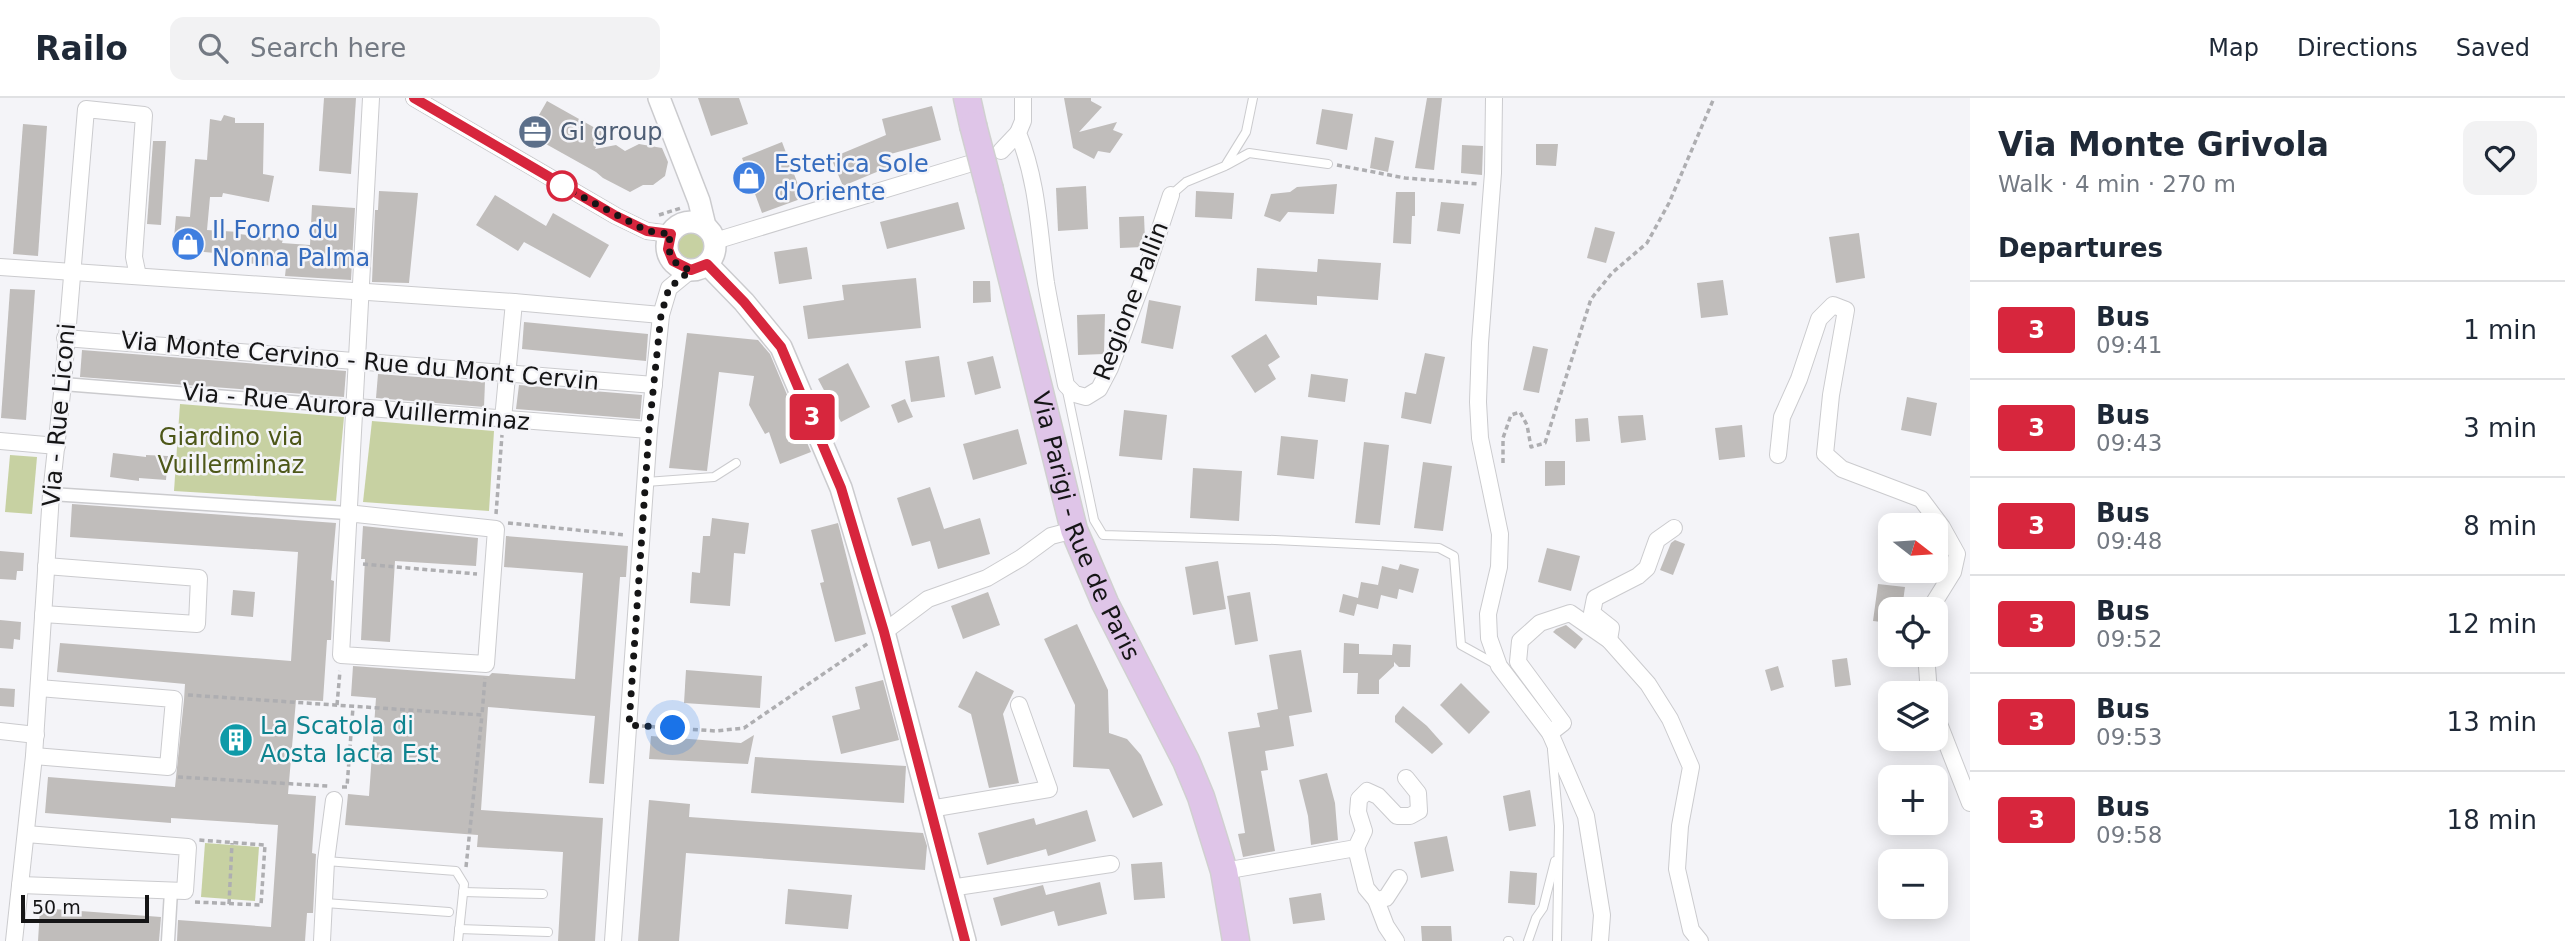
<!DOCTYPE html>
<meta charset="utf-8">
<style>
:root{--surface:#fff;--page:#f2f2f3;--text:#1f2937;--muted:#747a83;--line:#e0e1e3}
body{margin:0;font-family:"DejaVu Sans",sans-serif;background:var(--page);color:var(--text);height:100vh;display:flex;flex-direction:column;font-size:26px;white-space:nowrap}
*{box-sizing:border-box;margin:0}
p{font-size:23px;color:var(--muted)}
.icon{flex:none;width:38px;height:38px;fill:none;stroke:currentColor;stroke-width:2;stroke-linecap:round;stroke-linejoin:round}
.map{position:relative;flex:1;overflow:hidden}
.side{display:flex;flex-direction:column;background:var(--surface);width:595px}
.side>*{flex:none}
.badge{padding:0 14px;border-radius:5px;font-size:24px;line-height:46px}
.needle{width:46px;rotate:107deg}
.controls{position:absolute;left:1878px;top:415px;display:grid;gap:14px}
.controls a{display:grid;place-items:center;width:70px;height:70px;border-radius:14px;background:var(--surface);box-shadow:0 4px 18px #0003;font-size:35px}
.scale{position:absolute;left:21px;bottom:18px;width:128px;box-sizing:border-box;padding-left:7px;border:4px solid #151516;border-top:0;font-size:19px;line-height:24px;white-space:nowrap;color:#151516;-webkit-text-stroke:5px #f4f4f8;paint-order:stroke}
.you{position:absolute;width:35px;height:35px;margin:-18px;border:5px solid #fff;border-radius:50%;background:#1a73e8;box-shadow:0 0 0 10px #1a73e833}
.map>.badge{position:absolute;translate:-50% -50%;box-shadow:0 0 0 4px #fff}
h2{padding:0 28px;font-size:26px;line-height:63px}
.round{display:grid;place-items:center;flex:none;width:74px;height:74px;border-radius:14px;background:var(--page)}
.overview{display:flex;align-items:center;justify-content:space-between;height:119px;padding:0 28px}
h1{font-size:33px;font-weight:700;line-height:52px}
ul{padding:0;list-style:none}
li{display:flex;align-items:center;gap:21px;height:98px;padding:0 28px;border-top:2px solid var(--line)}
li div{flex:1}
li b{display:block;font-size:26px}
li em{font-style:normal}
li .badge{min-width:77px;font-weight:700;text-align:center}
header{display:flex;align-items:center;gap:42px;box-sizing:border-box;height:98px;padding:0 35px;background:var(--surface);border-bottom:2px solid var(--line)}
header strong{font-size:33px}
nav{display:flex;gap:38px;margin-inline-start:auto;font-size:24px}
.search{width:490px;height:63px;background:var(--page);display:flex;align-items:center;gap:18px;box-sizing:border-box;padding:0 24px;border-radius:14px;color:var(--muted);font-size:26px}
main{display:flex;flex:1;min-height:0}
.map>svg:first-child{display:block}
.green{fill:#c7d1a2}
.building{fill:#c0bdbb}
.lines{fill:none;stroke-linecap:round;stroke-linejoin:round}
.service-casing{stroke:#cbcbce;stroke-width:10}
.pedestrian-casing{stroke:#cbcbce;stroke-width:15}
.minor-casing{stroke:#cbcbce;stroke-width:18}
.tertiary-casing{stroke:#cbcbce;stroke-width:24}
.primary-casing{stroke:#d0d0d0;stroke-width:29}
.path{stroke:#aeaeb1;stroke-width:3.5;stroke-dasharray:5 3.5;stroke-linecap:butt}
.service{stroke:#fff;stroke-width:8}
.pedestrian{stroke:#fff;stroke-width:12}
.minor{stroke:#fff;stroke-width:16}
.tertiary{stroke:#fff;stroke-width:21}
.primary{stroke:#dfc5e8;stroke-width:26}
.primary-bridge-casing{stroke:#d0d0d0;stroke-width:29;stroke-linecap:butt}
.primary-bridge{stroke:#dfc5e8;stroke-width:26}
.line-casing{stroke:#fff;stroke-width:16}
.line{stroke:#d7263d;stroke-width:10}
.walk{stroke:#151516;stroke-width:7;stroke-dasharray:0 12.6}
.stop-dot{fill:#fff;stroke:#d7263d;stroke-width:3.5}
.labels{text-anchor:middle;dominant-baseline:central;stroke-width:5;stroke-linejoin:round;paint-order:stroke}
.service-label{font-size:24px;fill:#4e5e75;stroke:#f4f4f8;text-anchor:start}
.shop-label{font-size:24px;fill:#366cbe;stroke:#f4f4f8;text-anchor:start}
.street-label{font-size:24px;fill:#151516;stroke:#f4f4f8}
.park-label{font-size:24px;fill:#4d5719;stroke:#f4f4f8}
.culture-label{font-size:24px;fill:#0d838f;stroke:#f4f4f8;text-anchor:start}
</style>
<header>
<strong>Railo</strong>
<div class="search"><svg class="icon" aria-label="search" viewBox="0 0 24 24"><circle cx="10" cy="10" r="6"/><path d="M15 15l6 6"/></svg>Search here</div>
<nav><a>Map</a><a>Directions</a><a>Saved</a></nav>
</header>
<main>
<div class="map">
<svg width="1970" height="843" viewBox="0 0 1970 843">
<rect width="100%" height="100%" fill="#f4f4f8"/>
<g class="green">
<circle cx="691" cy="149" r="16"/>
<polygon points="180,306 344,319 336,403 174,393"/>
<polygon points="372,323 494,333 489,413 363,404"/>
<polygon points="10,357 37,359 32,416 5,414"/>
<polygon points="205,745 259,749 255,803 201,799"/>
</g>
<g class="building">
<polygon points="324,0 356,0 351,76 319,73"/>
<polygon points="698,0 739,0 748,26 711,38"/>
<polygon points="1064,0 1091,0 1091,3 1102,9 1079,34 1117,24 1113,32 1123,36 1110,55 1098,53 1094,61 1073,50"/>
<polygon points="1427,0 1442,0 1434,72 1415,70"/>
<polygon points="547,3 604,35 595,51 616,47 625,53 639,46 662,50 668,64 665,78 653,87 643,87 630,94 603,80 596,74 528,36"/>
<polygon points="932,8 941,42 887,57 891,68 843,88 831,60 886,37 882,21"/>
<polygon points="1322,11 1353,16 1347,52 1316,46"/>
<polygon points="224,17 235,20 235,25 264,25 263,76 274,78 269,104 223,95 222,99 210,99 207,132 239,134 239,136 283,141 282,145 310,147 312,107 355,110 351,182 285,178 286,169 245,165 246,158 173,151 176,118 190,119 195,61 207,62 210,21 221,23"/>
<polygon points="23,26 47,28 38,158 13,156"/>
<polygon points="1375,39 1394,43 1388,74 1370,70"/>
<polygon points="153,43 166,43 161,127 147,126"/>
<polygon points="782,44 803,100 762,115 742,60"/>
<polygon points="1536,46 1558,46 1556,68 1536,67"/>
<polygon points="1462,47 1483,48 1482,77 1461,75"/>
<polygon points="1337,86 1334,116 1288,114 1280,124 1264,118 1271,96 1290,94 1297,89"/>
<polygon points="1086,88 1088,131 1058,133 1056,90"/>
<polygon points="379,93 418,95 409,185 372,184 375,112 378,112"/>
<polygon points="1196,93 1234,95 1232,121 1195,119"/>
<polygon points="1396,94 1415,94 1415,118 1412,118 1411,146 1393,145"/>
<polygon points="495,97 546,128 553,115 609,147 590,180 524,144 518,153 476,127"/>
<polygon points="958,104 965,131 887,151 880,124"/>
<polygon points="1441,104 1464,106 1460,136 1437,133"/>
<polygon points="1144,118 1145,142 1143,149 1120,150 1119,119"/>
<polygon points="1595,129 1615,134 1606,165 1587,160"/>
<polygon points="1859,135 1865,180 1836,185 1829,139"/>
<polygon points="807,149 812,181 779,186 774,154"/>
<polygon points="1318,161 1381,165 1378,202 1317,198 1317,207 1255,203 1257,170 1317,174"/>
<polygon points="916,180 921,230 808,241 803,208 844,202 842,187"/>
<polygon points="1723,182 1728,217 1701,220 1697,185"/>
<polygon points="973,183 990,183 991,204 973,205"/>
<polygon points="10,191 35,192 26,322 1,320"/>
<polygon points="1149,202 1181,208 1173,251 1141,245"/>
<polygon points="1105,216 1104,256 1078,257 1077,217"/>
<polygon points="524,224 648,236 646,263 522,251"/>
<polygon points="687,235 758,242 770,256 811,354 780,366 769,334 765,336 749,307 754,278 719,274 707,373 669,370"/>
<polygon points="1266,236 1280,259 1268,267 1276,281 1255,295 1231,258"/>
<polygon points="1533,248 1548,251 1539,295 1523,292"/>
<polygon points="82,252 346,273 344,299 80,279"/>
<polygon points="1425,255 1445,259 1431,326 1401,320 1405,294 1416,296"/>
<polygon points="939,258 945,299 911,304 905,263"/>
<polygon points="993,258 1001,290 975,297 967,264"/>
<polygon points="848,265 870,309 841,324 818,281"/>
<polygon points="378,276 485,284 484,309 376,300"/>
<polygon points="1311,276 1348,281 1345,304 1308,299"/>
<polygon points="519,287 642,297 640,321 516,311"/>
<polygon points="1907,299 1937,305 1931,338 1901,332"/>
<polygon points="905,301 913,319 898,325 891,307"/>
<polygon points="1124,312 1167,317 1162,362 1119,358"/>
<polygon points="1643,317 1646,342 1621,345 1618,318"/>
<polygon points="1588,320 1590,343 1576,344 1575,321"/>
<polygon points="1742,327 1745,359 1719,362 1715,330"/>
<polygon points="1018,331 1027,366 973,382 963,346"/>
<polygon points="1281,338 1318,342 1314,381 1277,377"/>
<polygon points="1364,344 1389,347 1380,427 1355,425"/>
<polygon points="113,355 146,359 146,357 168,358 166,382 139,380 139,383 110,379"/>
<polygon points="1545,363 1565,363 1565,387 1545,388"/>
<polygon points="1423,364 1452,368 1443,433 1414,430"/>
<polygon points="1193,370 1242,373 1239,423 1190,420"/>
<polygon points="930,389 944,431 980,420 990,456 938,471 930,443 912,448 897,400"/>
<polygon points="72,406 336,425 331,482 334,483 331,542 327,542 323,603 296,602 288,696 316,698 312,755 316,756 313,815 307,815 305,843 177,843 178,822 271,829 278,727 171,720 171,725 45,715 48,679 175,689 184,602 185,586 57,574 60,545 291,563 298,454 70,439"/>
<polygon points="712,420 749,425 745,456 734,455 730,508 690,505 692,474 700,475 703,438 710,438"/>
<polygon points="838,425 866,536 835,544 820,485 824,484 811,432"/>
<polygon points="363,428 478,440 476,468 395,463 390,544 361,542 365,461 361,461"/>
<polygon points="506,438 628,448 626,479 620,479 604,686 589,685 595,618 488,609 481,712 603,720 595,843 558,843 563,754 477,749 478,737 345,727 348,696 369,698 376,600 351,598 353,568 489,578 492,575 575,581 583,475 504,469"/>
<polygon points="1675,442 1685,446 1673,477 1660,472 1671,445"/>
<polygon points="1547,450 1580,458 1571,493 1538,484"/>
<polygon points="0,453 24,455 23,473 17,473 16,482 0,481"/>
<polygon points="1218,463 1226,511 1193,517 1185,469"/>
<polygon points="1400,466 1419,471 1413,495 1399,491 1397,501 1381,497 1378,511 1357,506 1354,518 1339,514 1343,496 1358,500 1361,484 1378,487 1382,468 1398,472"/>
<polygon points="1878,486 1905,489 1902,511 1890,511 1890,525 1873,523"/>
<polygon points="233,492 255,494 253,519 231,517"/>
<polygon points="988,494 1000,527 963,541 951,508"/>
<polygon points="1250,494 1258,543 1235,547 1227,498"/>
<polygon points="0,522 21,524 20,542 14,541 13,551 0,550"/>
<polygon points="1077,526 1108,592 1109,635 1127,641 1141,657 1163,707 1133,720 1109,671 1073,669 1075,607 1044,541"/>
<polygon points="1566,527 1583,541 1575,551 1553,534 1556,531"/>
<polygon points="1344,545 1359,546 1359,556 1392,557 1393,546 1411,547 1410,569 1399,569 1394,564 1394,568 1379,582 1379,596 1357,596 1358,575 1343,575"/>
<polygon points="1301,552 1312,614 1289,618 1294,648 1265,653 1268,672 1261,673 1275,753 1243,759 1238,736 1245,735 1228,634 1260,629 1257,615 1278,611 1269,557"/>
<polygon points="1847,560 1851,587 1835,589 1832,562"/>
<polygon points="1778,568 1784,589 1771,593 1765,572"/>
<polygon points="686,572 762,578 760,610 684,605"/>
<polygon points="976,573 1014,593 1003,616 1019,685 989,690 971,616 958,609"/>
<polygon points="883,582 899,642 841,656 832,618 860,611 855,589"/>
<polygon points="1461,585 1490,614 1469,636 1440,607"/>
<polygon points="0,590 15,591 14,609 0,608"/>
<polygon points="1403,608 1427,628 1443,646 1432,656 1395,624 1395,618"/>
<polygon points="754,637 748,666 649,661 651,638 741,645"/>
<polygon points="755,659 906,668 904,705 751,695"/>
<polygon points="1327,675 1335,705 1338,742 1311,747 1308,718 1299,682"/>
<polygon points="1530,692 1536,728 1509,733 1503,698"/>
<polygon points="649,702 690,706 689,719 923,735 927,748 925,772 686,755 679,843 638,843"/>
<polygon points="1087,712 1096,743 1048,758 1046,751 987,767 978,735 1034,720 1036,727"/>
<polygon points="1447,738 1454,773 1421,780 1414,744"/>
<polygon points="1162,764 1165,800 1134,802 1131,766"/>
<polygon points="1510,773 1537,775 1535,807 1508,805"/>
<polygon points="1100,784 1107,816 1058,828 1054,813 1001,828 993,800 1043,787 1046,797"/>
<polygon points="788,791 852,797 848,831 785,826"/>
<polygon points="1321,795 1325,822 1293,826 1289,800"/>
<polygon points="40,810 161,819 159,843 38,843"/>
<polygon points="1421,828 1451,828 1452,843 1422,843"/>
</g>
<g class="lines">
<g class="service-casing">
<g id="service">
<polyline points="1227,67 1249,55 1328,66"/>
<polyline points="1171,97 1186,84 1225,68 1246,34 1253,0"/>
<polyline points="1067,293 1094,422 1103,437 1275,442 1439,450 1454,458 1461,547 1499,568"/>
<polyline points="646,384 714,379 736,365"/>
<polyline points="1552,652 1559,728 1557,843"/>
<polyline points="326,763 456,773 464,786 458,843"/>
<polyline points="463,794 543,796"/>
<polyline points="325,805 449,814"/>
<polyline points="459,831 548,834"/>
<polyline points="1508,843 1509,843"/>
<polyline points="1528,843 1536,820 1543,810 1555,763"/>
</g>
</g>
<g class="pedestrian-casing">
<g id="pedestrian">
<polyline points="63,286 356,309"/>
<polyline points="51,396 347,415"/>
<polyline points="168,843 171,793"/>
</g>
</g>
<g class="minor-casing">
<g id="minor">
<polyline points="414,0 616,118 647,133 671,136"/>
<path d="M 1023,0 L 1023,23 L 1018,35 C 1038,84 1039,134 1046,185 C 1052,219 1059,253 1066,287 L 1075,296 L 1086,299 L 1099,291 L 1110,270 L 1142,185 L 1171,97"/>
<polyline points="1494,0 1493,75 1480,245 1478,304 1480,340 1500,436 1499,469 1488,516 1489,540 1499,568 1550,635 1586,718 1602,817 1600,843"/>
<polyline points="1001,53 1018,35"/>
<polyline points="715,143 972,65"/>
<polyline points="0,169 514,204 661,217"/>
<polyline points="65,240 654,287"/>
<polyline points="356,309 649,332"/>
<polyline points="503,321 514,204"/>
<polyline points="0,343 57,348"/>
<polyline points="1778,357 1782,319 1799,281 1819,221 1833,207 1846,212 1831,297 1825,356 1842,371 1921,401 1942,429 1957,456 1953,474 1930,511"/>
<polyline points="347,415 496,431 486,566 341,557 371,0"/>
<polyline points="43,516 197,526 199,480 46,468"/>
<polyline points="884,534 928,501 987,480 1021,460 1051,438 1074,432"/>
<polyline points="1609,542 1611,530 1592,515 1595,500 1638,478 1647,470 1657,442 1674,430"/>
<polyline points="1926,556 1929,595"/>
<polyline points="1936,618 1970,705"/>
<polyline points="0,633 36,637"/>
<polyline points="1550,635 1563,625 1518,564 1520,543 1540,525 1570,515 1609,542 1648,586 1670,621 1691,669 1680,728 1677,771 1691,832 1700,843"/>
<polyline points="34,658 168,669 174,601 39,590"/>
<polyline points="930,711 1049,691 1019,607"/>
<polyline points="1356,750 1366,790 1376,802 1386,800 1399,780"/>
<polyline points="1224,773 1356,750 1364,733 1358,714 1359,701 1367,693 1378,698 1397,718 1410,718 1419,713 1418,695 1406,680"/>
<polyline points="20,787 185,793 188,749 26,736"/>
<polyline points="950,790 1111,766"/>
<polyline points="1376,802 1386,828 1396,843"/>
<polyline points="14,843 34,658 51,396 63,286 86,11 144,17 134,159 138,178"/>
<polyline points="322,843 326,763 334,702"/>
<polyline points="613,843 649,332 661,217 669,190 691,172"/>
</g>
</g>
<g class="tertiary-casing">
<g id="tertiary">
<polyline points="659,0 699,103 705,128"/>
<circle cx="691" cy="148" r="24"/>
<polyline points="707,166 744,204 781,249 841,390 884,534 965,843"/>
</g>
</g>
<g class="primary-casing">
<g id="primary">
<polyline points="967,0 973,27"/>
<path id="s1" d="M 990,92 L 1074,432 L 1105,505 L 1186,663 L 1201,699 L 1224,773 L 1236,843"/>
</g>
</g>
<g class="path">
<polyline points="1337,67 1405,80 1479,86"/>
<polyline points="659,117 681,110"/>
<polyline points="1503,365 1503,340 1511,317 1520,314 1527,327 1531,349 1545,345 1591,201 1612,175 1647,145 1669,105 1714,0"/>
<polyline points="496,416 502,337"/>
<polyline points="508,425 626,437"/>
<polyline points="363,466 477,476"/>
<polyline points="188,597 482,617 485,580"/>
<polyline points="337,607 340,573"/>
<polyline points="642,628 716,633 744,630 870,544"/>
<polyline points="178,679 328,688"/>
<polyline points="342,689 347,689 353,609"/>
<polyline points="466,769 482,617"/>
<polyline points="195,804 261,807 265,747 199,742"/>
<polyline points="229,806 232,745"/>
</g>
<use href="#service" class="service"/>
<use href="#pedestrian" class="pedestrian"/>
<use href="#minor" class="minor"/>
<use href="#tertiary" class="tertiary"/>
<use href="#primary" class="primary"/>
<g class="primary-bridge-casing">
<polyline id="primary-bridge" points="973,27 990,92"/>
</g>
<use href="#primary-bridge" class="primary-bridge"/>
</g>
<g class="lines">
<g class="line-casing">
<polyline id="line" points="414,0 616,118 647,133 671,136 668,151 673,163 691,172 707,166 744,204 781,249 841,390 884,534 965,843"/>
</g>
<use href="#line" class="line"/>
<path class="walk" d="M 562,88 L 647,133 L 671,136 C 665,154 672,168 691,172 L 669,190 L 661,217 L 649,332 L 629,627 L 673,630"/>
</g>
<defs>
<g id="office-disc" transform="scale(1.75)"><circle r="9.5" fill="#5c6f8a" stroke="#f4f4f8"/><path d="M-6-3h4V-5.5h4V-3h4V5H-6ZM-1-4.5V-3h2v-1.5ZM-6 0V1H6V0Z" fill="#fff"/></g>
<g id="shop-disc" transform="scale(1.75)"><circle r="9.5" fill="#3f7fe0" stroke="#f4f4f8"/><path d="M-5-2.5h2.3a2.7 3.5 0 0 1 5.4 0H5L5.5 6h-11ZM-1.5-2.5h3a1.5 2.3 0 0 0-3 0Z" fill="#fff"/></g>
<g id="building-disc" transform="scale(1.75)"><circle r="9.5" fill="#0f9aa8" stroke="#f4f4f8"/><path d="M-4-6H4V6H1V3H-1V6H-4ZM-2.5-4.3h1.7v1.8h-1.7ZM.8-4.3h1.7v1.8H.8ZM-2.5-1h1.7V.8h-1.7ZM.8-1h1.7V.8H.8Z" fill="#fff"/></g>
</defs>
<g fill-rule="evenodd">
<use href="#office-disc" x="535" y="34"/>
<use href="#shop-disc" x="749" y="80"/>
<use href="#shop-disc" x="188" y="146"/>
<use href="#building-disc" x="236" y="642"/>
</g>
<circle class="stop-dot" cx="562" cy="88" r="14"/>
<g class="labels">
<g class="service-label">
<text x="560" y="34">Gi group</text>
</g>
<g class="shop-label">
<text x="774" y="66">Estetica Sole<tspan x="774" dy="28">d'Oriente</tspan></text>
<text x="212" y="132">Il Forno du<tspan x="212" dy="28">Nonna Palma</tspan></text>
</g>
<g class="street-label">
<text transform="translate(1131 203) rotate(-69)">Regione Pallin</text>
<text transform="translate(360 263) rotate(5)">Via Monte Cervino - Rue du Mont Cervin</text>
<text transform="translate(356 309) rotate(5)">Via - Rue Aurora Vuillerminaz</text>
<text transform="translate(59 317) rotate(-85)">Via - Rue Liconi</text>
<text stroke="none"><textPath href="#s1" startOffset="350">Via Parigi - Rue de Paris</textPath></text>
</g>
<g class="park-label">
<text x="231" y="339">Giardino via<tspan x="231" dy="28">Vuillerminaz</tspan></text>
</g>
<g class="culture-label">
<text x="260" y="628">La Scatola di<tspan x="260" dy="28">Aosta Iacta Est</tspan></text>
</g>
</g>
</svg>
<div class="controls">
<a><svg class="needle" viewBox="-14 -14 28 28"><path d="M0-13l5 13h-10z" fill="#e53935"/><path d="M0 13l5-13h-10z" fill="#747a83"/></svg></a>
<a><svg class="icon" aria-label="locate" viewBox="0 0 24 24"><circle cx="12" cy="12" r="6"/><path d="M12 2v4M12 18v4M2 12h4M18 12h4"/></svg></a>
<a><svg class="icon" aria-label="layers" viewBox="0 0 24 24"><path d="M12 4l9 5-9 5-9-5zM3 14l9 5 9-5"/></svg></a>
<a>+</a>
<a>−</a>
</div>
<div class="scale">50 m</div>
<div class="you" style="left:673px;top:630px"></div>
<b class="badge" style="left:812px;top:319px;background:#d7263d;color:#fff">3</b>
</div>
<section class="side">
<div class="overview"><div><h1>Via Monte Grivola</h1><p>Walk · 4 min · 270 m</p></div><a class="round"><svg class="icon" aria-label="heart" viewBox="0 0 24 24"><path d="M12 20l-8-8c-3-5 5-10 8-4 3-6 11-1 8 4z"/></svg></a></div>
<h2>Departures</h2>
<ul>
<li><span class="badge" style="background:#d7263d;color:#fff">3</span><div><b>Bus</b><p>09:41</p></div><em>1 min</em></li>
<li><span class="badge" style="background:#d7263d;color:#fff">3</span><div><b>Bus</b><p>09:43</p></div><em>3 min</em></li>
<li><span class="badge" style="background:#d7263d;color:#fff">3</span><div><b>Bus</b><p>09:48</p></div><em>8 min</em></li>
<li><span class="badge" style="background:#d7263d;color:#fff">3</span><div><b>Bus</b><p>09:52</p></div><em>12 min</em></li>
<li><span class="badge" style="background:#d7263d;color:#fff">3</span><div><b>Bus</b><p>09:53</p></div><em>13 min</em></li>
<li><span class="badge" style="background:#d7263d;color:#fff">3</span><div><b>Bus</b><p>09:58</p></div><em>18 min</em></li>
</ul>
</section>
</main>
